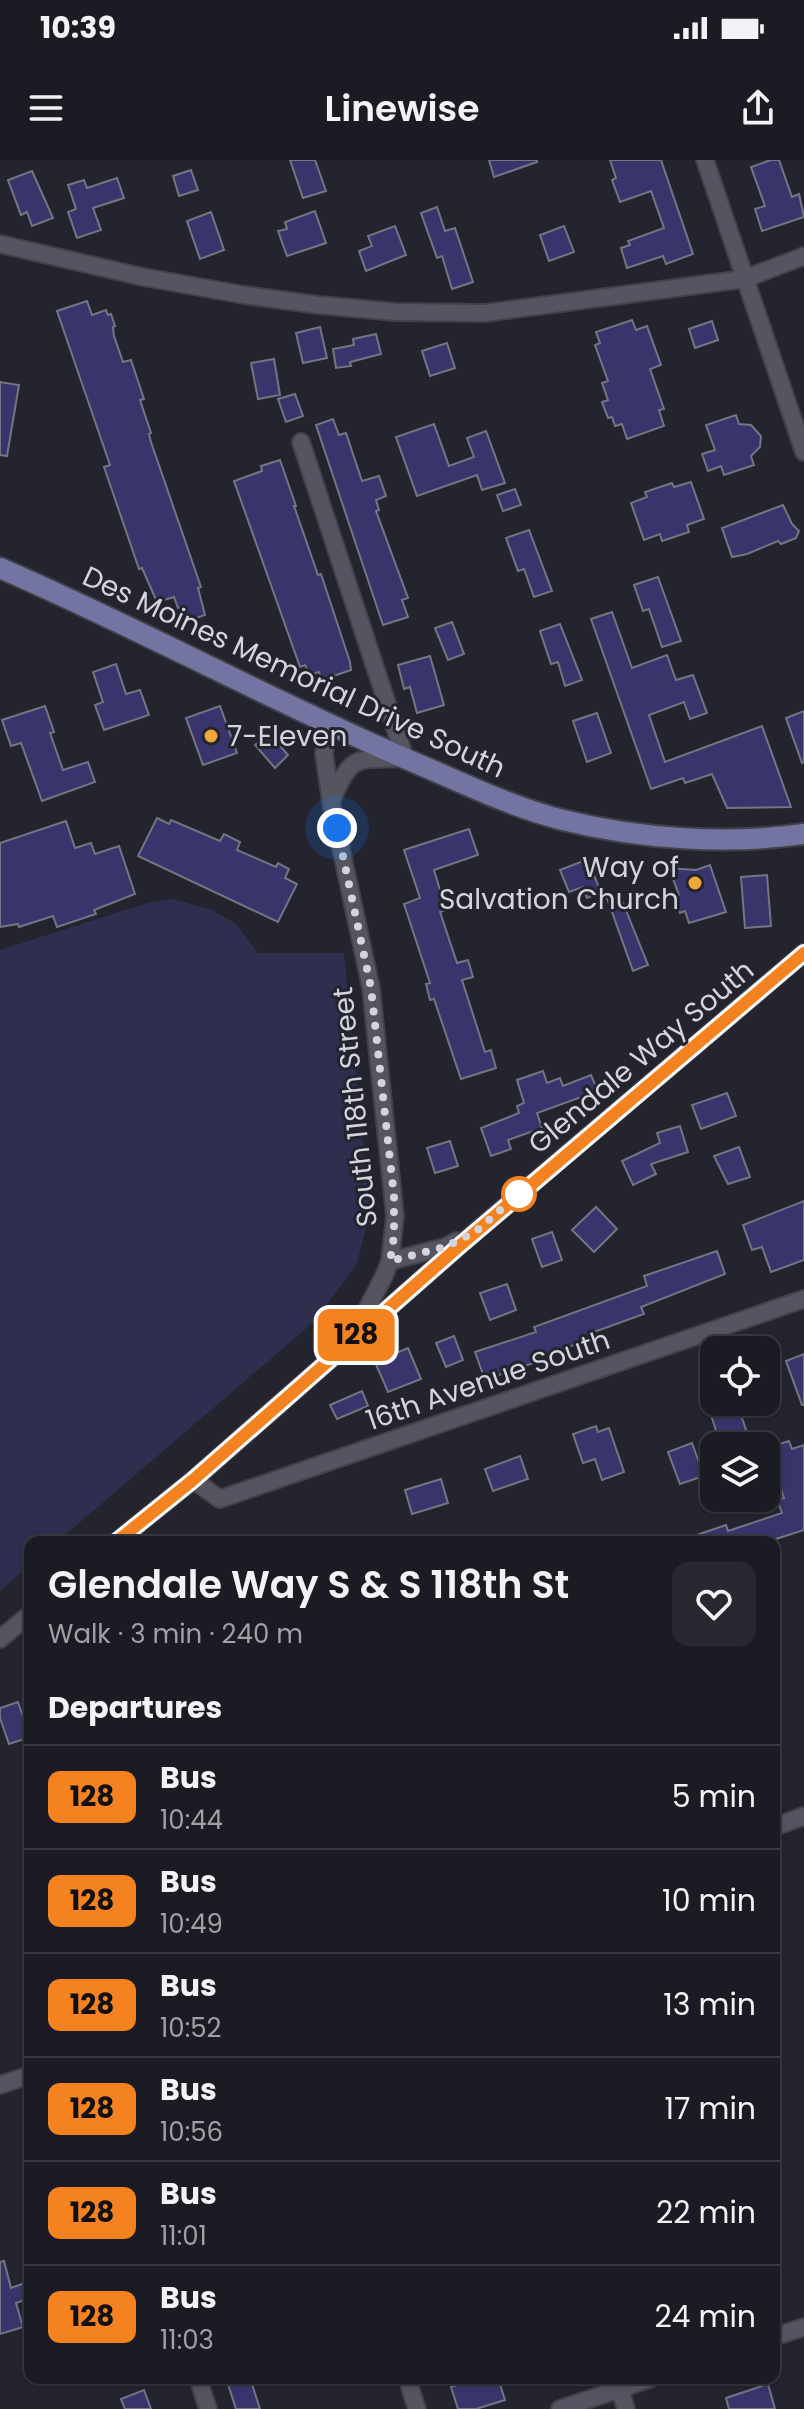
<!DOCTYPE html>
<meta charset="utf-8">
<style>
:root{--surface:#1b1b23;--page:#282830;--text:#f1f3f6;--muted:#a0a1a6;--line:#393941}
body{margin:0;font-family:Poppins,sans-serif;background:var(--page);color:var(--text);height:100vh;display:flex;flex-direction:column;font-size:30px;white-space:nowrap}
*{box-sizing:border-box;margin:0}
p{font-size:26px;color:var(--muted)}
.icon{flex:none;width:44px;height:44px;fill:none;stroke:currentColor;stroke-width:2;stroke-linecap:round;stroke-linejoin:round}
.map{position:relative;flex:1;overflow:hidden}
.details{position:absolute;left:24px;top:1376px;width:756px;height:848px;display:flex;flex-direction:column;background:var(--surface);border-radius:16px;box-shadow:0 2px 6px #0004,0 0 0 2px var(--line)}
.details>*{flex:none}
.badge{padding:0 16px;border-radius:12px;font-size:28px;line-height:52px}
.tools{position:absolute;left:700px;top:1176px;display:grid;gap:16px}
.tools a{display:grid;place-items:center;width:80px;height:80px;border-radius:16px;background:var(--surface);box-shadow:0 2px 6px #0004,0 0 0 2px var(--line);font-size:40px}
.you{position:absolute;width:40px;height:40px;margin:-20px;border:6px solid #fff;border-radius:50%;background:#1a73e8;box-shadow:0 0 0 12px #1a73e833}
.map>.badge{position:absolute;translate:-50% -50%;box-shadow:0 0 0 4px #fff}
h2{padding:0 24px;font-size:30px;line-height:72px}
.round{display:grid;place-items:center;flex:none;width:84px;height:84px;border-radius:16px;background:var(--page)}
.headline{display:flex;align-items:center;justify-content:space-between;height:136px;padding:0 24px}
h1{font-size:38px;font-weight:600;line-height:60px}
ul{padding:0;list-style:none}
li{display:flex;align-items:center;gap:24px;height:104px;padding:0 24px;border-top:2px solid var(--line)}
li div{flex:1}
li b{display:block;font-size:30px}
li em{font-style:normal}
li .badge{min-width:88px;font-weight:700;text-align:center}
.status{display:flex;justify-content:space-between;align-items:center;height:56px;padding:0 40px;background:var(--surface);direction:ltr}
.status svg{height:22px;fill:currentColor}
header{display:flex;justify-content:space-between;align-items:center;height:104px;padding:0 24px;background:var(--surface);font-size:36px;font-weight:600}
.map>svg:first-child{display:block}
.green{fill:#2e2e4f}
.building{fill:#38356d;stroke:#747582;stroke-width:2}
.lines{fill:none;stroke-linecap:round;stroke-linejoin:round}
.minor-casing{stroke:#41414a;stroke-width:20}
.major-casing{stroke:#41414a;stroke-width:24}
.minor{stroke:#545561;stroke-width:16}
.major{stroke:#7374a2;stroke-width:20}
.line-casing{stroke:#fff;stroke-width:18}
.line{stroke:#f58220;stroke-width:12}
.walk{stroke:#d4d5dc;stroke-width:8;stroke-dasharray:0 14.4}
.poi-dot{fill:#efa73d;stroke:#24242f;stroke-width:3}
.stop-dot{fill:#fff;stroke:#f58220;stroke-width:4}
.labels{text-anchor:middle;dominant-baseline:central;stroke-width:6;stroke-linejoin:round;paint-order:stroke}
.street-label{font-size:28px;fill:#d4d5dc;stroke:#24242f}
.poi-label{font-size:28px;fill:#d4d5dc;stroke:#24242f;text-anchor:start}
</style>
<div class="status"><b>10:39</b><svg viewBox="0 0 49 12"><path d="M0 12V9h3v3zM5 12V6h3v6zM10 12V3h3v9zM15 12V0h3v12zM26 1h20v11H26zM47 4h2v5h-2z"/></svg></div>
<header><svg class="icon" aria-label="menu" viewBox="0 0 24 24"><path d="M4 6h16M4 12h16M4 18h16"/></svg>Linewise<svg class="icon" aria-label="share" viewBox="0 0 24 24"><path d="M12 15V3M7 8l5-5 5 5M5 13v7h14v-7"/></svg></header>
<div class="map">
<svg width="804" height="2249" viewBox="0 0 804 2249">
<rect width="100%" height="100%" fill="#24242f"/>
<polygon class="green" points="172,739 210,749 235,763 258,793 344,793 370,1053 357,1103 316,1160 57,1382 30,1382 30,1405 0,1431 0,790 147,743"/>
<g class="building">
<polygon points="290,0 315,0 326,31 303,38"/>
<polygon points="489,0 537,0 537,2 494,17"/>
<polygon points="610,0 661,0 693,94 666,104 663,96 627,108 621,88 630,85 628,81 664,68 651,31 620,42 612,20 616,18"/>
<polygon points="771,0 779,0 792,37 799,34 804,57 762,71 755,49 765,46 751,7"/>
<polygon points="191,10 198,30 179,36 173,16"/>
<polygon points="32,11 53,58 32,66 27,52 21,55 8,20"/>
<polygon points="117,18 124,38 93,48 101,70 77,78 68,52 76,49 68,25 84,20 87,28"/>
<polygon points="437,47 445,71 455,68 473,122 452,129 442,96 437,98 421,53"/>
<polygon points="315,51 326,83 287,96 278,71 287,69 285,62"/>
<polygon points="211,52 224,90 200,99 187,61"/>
<polygon points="395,66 406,95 366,111 359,91 372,86 368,76"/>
<polygon points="564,66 574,92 549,101 540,75"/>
<polygon points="87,141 92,155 106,150 108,155 111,154 115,166 113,167 114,176 123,202 131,200 144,239 140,240 151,273 149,274 151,282 201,427 198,428 205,455 189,461 184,446 178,448 174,437 157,442 142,408 139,409 104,307 110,305 57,151"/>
<polygon points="632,160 636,170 647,166 661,205 650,209 664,249 659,250 664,266 627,279 622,264 615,266 612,257 608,258 602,242 608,240 602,223 608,221 595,185 600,183 596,172"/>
<polygon points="712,161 718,180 695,188 689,169"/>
<polygon points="320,167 327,198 303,203 296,173"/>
<polygon points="376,174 381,194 350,202 351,206 336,208 333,189 354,185 353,179"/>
<polygon points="447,183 455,208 430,216 422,191"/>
<polygon points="274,199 280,235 258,239 251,203"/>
<polygon points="0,222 19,225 7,296 0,295"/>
<polygon points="295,234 303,256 286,262 278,239"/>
<polygon points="736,255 739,264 751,265 761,276 760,287 751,296 754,305 724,315 721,306 708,311 702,294 715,290 706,265"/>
<polygon points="333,259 339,275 346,273 362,321 379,316 386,336 376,340 379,350 376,351 408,438 402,440 408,457 383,465 316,265"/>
<polygon points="434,264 449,306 474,297 467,278 486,271 505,323 482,330 477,315 417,336 396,277"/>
<polygon points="280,300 296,346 294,346 318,415 321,414 350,502 351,510 322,520 319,512 309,515 305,505 300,507 234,321 262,311 261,306"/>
<polygon points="691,322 704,359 687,365 689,372 662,381 660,374 644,380 631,343 647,337 645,332 672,323 674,327"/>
<polygon points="515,329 521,345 503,351 497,335"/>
<polygon points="783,345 792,364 799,371 796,378 781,384 778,381 747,394 732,397 722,368"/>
<polygon points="529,370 552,431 534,437 524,409 518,411 506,378"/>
<polygon points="658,417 681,481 662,487 649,449 643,451 634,425"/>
<polygon points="612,452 632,508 667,495 676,520 693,515 707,553 690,559 684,542 649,555 665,602 762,566 791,647 727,648 712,614 685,623 683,618 651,629 591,459"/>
<polygon points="452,462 464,494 448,500 435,468"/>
<polygon points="560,464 582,520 565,526 558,502 551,504 540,471"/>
<polygon points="430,496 444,545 417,553 410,527 404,529 398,505"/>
<polygon points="116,504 126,534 140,530 149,555 104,570 95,545 103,542 93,512"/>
<polygon points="45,546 54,572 50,573 63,610 88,602 95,622 42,641 21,583 11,586 2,560"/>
<polygon points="220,546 237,593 203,605 186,558"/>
<polygon points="804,551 804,602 802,603 786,558"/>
<polygon points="597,553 611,593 587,602 573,561"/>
<polygon points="269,573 288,595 275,608 255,585"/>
<polygon points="157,658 169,664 171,660 220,681 224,674 240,682 237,690 276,707 278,703 289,709 285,718 297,724 278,762 138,696"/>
<polygon points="66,661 75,688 91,683 95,694 119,686 135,734 94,750 96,754 57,767 53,756 19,767 18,764 0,767 0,683"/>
<polygon points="469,669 478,695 434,710 446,750 440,752 457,803 468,800 473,817 462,820 485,892 491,890 496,908 461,919 434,839 430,840 426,824 430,823 404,744 420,738 404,690"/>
<polygon points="588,699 601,733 587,738 583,727 569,732 560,710"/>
<polygon points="710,705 726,752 689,763 685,751 680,753 674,737 679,735 669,708 696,710"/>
<polygon points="767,715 771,766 745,768 741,717"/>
<polygon points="619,733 648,805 633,811 607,738"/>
<polygon points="543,911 547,923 560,918 563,926 591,915 598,931 537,953 542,968 508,980 511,989 491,996 481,968 519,953 517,946 524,943 517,920"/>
<polygon points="727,933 736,956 701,969 692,945"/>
<polygon points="680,966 688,992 651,1004 656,1014 633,1025 622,1001 660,983 657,973"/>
<polygon points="450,981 458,1006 435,1013 427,988"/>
<polygon points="739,987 750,1017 728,1024 714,996"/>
<polygon points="804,1041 804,1100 771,1112 762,1087 752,1090 743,1065"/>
<polygon points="596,1047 617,1069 594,1092 572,1070"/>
<polygon points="552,1072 562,1100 542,1107 532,1079"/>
<polygon points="717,1091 725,1114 641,1147 644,1154 591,1173 593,1178 538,1198 539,1201 485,1220 475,1192 536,1172 534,1167 647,1126 644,1116"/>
<polygon points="507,1124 516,1150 490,1160 480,1133"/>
<polygon points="454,1176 463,1200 446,1207 436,1183"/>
<polygon points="408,1188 421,1219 388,1232 375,1202"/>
<polygon points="804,1194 804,1245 802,1245 786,1201"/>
<polygon points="362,1231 368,1246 337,1259 330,1245"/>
<polygon points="738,1246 750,1282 739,1286 721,1286 711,1255"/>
<polygon points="596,1266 598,1272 609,1268 624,1312 602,1320 595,1299 583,1303 573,1274"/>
<polygon points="789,1281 792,1289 804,1285 804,1370 776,1379 777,1382 682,1382 682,1380 726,1365 728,1371 782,1353 777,1340 784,1338 767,1288"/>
<polygon points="692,1283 704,1316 680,1324 668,1292"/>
<polygon points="520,1296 528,1319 493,1331 485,1309"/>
<polygon points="441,1319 448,1343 412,1354 405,1330"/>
<polygon points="18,1542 30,1577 9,1584 0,1558 0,1548"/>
<polygon points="4,2101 11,2128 30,2121 30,2138 16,2143 23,2167 0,2174 0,2102"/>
<polygon points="226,2218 250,2218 260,2249 236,2249"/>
<polygon points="480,2218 498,2218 505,2240 476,2249 458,2249 451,2227"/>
<polygon points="768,2224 775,2249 729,2249 726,2238"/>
<polygon points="144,2230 151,2249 125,2249 121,2239"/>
</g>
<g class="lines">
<g class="minor-casing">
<g id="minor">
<polyline points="705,0 804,292"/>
<polyline points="0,84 143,117 244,135 319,145 396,152 485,153 744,119 804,96"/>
<path d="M 301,282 L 405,598 C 354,600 352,593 331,642"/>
<polyline points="329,566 324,594 331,642 371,828 395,1056 390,1101 384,1116 367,1149 351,1171"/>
<polyline points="390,1101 445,1087 457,1081"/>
<polyline points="193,1320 220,1339 804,1139"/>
<polyline points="116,1382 193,1320 475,1072 804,793"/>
<polyline points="0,1479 30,1454"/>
<polyline points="774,1667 804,1656"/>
<polyline points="0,1925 30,1915"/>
<polyline points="774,2177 804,2167"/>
<polyline points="198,2218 208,2249"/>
<polyline points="407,2218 417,2249"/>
<polyline points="620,2229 626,2249"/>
<polyline points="560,2249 652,2218"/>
</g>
</g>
<g class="major-casing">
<path id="major" d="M 0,408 C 139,468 272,541 411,601 C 461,622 511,647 563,660 C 640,679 726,685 804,674"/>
</g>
<use href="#minor" class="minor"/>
<use href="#major" class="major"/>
</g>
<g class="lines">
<g class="line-casing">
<polyline id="line" points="116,1382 193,1320 457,1088 804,793"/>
</g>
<use href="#line" class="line"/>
<polyline class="walk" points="337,668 371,828 394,1036 394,1076 390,1101 445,1087 475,1072 519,1034"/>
</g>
<g class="poi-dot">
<circle cx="211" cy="576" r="8"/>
<circle cx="695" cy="723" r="8"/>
</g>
<circle class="stop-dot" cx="519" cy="1034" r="16"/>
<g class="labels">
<g class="street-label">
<text transform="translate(294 512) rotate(25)">Des Moines Memorial Drive South</text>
<text transform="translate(641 897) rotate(-40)">Glendale Way South</text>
<text transform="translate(355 947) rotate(-96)">South 118th Street</text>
<text transform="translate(488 1220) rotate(-19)">16th Avenue South</text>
</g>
<g class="poi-label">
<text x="227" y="576">7-Eleven</text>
<text x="679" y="707" text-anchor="end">Way of<tspan x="679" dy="32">Salvation Church</tspan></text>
</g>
</g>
</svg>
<div class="tools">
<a><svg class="icon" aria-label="locate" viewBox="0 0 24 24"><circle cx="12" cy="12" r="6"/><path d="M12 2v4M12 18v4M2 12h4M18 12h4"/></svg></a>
<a><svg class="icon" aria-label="layers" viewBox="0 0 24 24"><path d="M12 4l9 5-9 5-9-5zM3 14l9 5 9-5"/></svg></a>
</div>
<div class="you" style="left:337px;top:668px"></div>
<b class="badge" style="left:356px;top:1175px;background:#f58220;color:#111">128</b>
<section class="details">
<div class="headline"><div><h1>Glendale Way S &amp; S 118th St</h1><p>Walk · 3 min · 240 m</p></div><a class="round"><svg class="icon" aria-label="heart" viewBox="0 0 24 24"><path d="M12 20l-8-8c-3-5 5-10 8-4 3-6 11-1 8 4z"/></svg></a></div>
<h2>Departures</h2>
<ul>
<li><span class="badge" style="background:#f58220;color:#111">128</span><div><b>Bus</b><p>10:44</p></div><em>5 min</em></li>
<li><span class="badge" style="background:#f58220;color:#111">128</span><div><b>Bus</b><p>10:49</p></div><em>10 min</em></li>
<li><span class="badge" style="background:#f58220;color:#111">128</span><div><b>Bus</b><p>10:52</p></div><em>13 min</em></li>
<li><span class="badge" style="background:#f58220;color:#111">128</span><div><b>Bus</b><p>10:56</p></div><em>17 min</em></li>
<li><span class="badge" style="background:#f58220;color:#111">128</span><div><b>Bus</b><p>11:01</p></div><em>22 min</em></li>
<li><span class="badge" style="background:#f58220;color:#111">128</span><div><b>Bus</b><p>11:03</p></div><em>24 min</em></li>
</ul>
</section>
</div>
